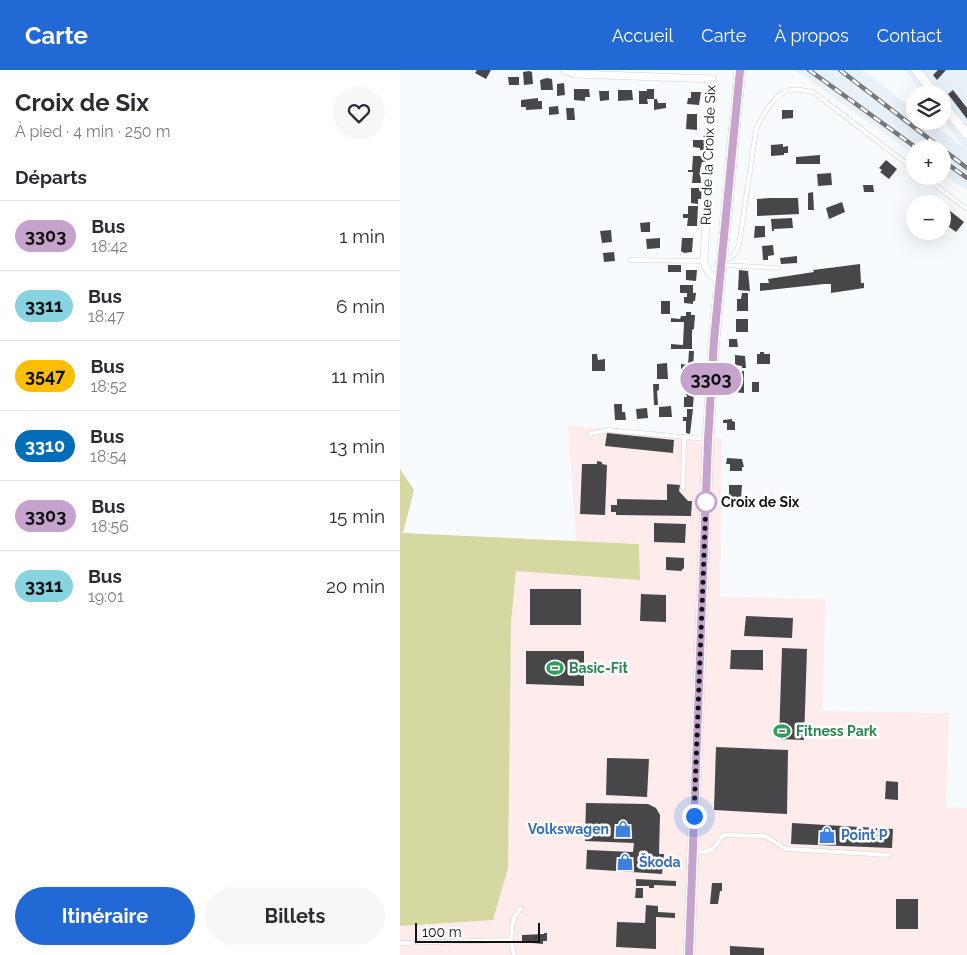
<!DOCTYPE html>
<html lang="fr">
<meta charset="utf-8">
<style>
:root{--surface:#fff;--page:#f7f7f7;--text:#2b2b33;--muted:#7c7c81;--line:#e1e1e2;--accent:#2369d5}
body{margin:0;font-family:Raleway,sans-serif;background:var(--page);color:var(--text);height:100vh;display:flex;flex-direction:column;font-size:19px;white-space:nowrap}
*{box-sizing:border-box;margin:0}
p{font-size:16px;color:var(--muted)}
.icon{flex:none;width:28px;height:28px;fill:none;stroke:currentColor;stroke-width:2;stroke-linecap:round;stroke-linejoin:round}
.map{position:relative;flex:1;overflow:hidden}
.side{display:flex;flex-direction:column;background:var(--surface);width:400px}
.side>*{flex:none}
.badge{padding:0 10px;border-radius:16px;font-size:18px;line-height:32px}
.controls{position:absolute;left:506px;top:15px;display:grid;gap:10px}
.controls a{display:grid;place-items:center;width:45px;height:45px;border-radius:50%;background:var(--surface);box-shadow:0 5px 20px #0002;font-size:25px}
.scale{position:absolute;left:15px;bottom:12px;width:125px;box-sizing:border-box;padding-left:5px;border:2px solid #121314;border-top:0;font-size:14px;line-height:18px;white-space:nowrap;color:#121314;-webkit-text-stroke:4px #fff;paint-order:stroke}
.you{position:absolute;width:25px;height:25px;margin:-12px;border:4px solid #fff;border-radius:50%;background:#1a73e8;box-shadow:0 0 0 8px #1a73e833}
.map>.badge{position:absolute;translate:-50% -50%;box-shadow:0 0 0 2px #fff}
h2{padding:0 15px;font-size:19px;line-height:45px}
.round{display:grid;place-items:center;flex:none;width:52px;height:52px;border-radius:26px;background:var(--page)}
.overview{display:flex;align-items:center;justify-content:space-between;height:85px;padding:0 15px}
h1{font-size:24px;font-weight:700;line-height:38px}
.button{display:flex;gap:10px;margin-top:auto;padding:10px 15px}
.button a{flex:1;height:58px;border-radius:30px;background:var(--accent);color:#fff;font-size:20px;font-weight:700;line-height:58px;text-align:center}
.button a+a{background:var(--page);color:var(--text)}
ul{padding:0;list-style:none}
li{display:flex;align-items:center;gap:15px;height:70px;padding:0 15px;border-top:1px solid var(--line)}
li div{flex:1}
li b{display:block;font-size:19px}
li em{font-style:normal}
li .badge{min-width:55px;font-weight:700;text-align:center}
header{display:flex;align-items:center;gap:30px;box-sizing:border-box;height:70px;padding:0 25px;background:var(--accent);color:#fff}
header strong{font-size:24px}
nav{display:flex;gap:28px;margin-inline-start:auto;font-size:18px}
main{display:flex;flex:1;min-height:0}
.map>svg:first-child{display:block}
.commercial{fill:#fdeceb}
.built{fill:#e8f0f8}
.green{fill:#d5d8a0}
.building{fill:#47474a}
.lines{fill:none;stroke-linecap:round;stroke-linejoin:round}
.service-casing{stroke:#cfd2d5;stroke-width:5}
.minor-casing{stroke:#cfd2d5;stroke-width:8}
.tertiary-casing{stroke:#cfd2d5;stroke-width:10}
.primary-casing{stroke:#d4d5d5;stroke-width:12}
.service{stroke:#fff;stroke-width:4}
.minor{stroke:#fff;stroke-width:7}
.tertiary{stroke:#fff;stroke-width:9}
.primary{stroke:#f8c1c9;stroke-width:11}
.rail-casing{stroke:#78797b;stroke-width:4.5}
.rail{stroke:#fff;stroke-width:2.5;stroke-dasharray:8;stroke-linecap:butt}
.line-casing{stroke:#fff;stroke-width:11}
.line{stroke:#c5a3cd;stroke-width:8}
.walk{stroke:#121314;stroke-width:5;stroke-dasharray:0 9}
.stop-dot{fill:#fff;stroke:#c5a3cd;stroke-width:2.5}
.labels{text-anchor:middle;dominant-baseline:central;stroke-width:5;stroke-linejoin:round;paint-order:stroke}
.street-label{font-size:14px;fill:#121314;stroke:#fff}
.stop-label{font-size:14px;font-weight:bold;fill:#121314;stroke:#fff;text-anchor:start}
.leisure-label{font-size:14px;font-weight:bold;fill:#27864d;stroke:#fff;text-anchor:start}
.shop-label{font-size:14px;font-weight:bold;fill:#366cbe;stroke:#fff;text-anchor:start}
</style>
<header>
<strong>Carte</strong>
<nav><a>Accueil</a><a>Carte</a><a>À propos</a><a>Contact</a></nav>
</header>
<main>
<section class="side">
<div class="overview"><div><h1>Croix de Six</h1><p>À pied · 4 min · 250 m</p></div><a class="round"><svg class="icon" aria-label="heart" viewBox="0 0 24 24"><path d="M12 20l-8-8c-3-5 5-10 8-4 3-6 11-1 8 4z"/></svg></a></div>
<h2>Départs</h2>
<ul>
<li><span class="badge" style="background:#c5a3cd;color:#111">3303</span><div><b>Bus</b><p>18:42</p></div><em>1 min</em></li>
<li><span class="badge" style="background:#87d3df;color:#111">3311</span><div><b>Bus</b><p>18:47</p></div><em>6 min</em></li>
<li><span class="badge" style="background:#ffbe00;color:#111">3547</span><div><b>Bus</b><p>18:52</p></div><em>11 min</em></li>
<li><span class="badge" style="background:#006db8;color:#fff">3310</span><div><b>Bus</b><p>18:54</p></div><em>13 min</em></li>
<li><span class="badge" style="background:#c5a3cd;color:#111">3303</span><div><b>Bus</b><p>18:56</p></div><em>15 min</em></li>
<li><span class="badge" style="background:#87d3df;color:#111">3311</span><div><b>Bus</b><p>19:01</p></div><em>20 min</em></li>
</ul>
<div class="button"><a>Itinéraire</a><a>Billets</a></div>
</section>
<div class="map">
<svg width="567" height="885" viewBox="0 0 567 885">
<rect width="100%" height="100%" fill="#f8fbfe"/>
<polygon class="commercial" points="168,355 322,368 320,527 426,529 422,641 549,643 546,737 567,738 567,885 0,885 0,856 93,849 108,798 111,553 116,500 240,510 239,474 176,471"/>
<polygon class="built" points="395,0 462,0 515,41 515,51 529,51 563,77 543,49 542,24 523,24 505,0 567,0 567,120 543,104 542,79 515,79 515,85"/>
<polygon class="green" points="0,399 14,420 3,463 239,474 240,510 116,501 111,553 108,798 93,850 0,856"/>
<g class="building">
<polygon points="77,0 91,0 86,9 75,3"/>
<polygon points="538,0 546,0 537,10 533,5"/>
<polygon points="129,1 132,2 133,14 124,15 123,2"/>
<polygon points="108,7 119,7 119,15 109,15"/>
<polygon points="147,8 152,9 153,20 141,20 140,10"/>
<polygon points="164,13 165,25 157,26 157,14"/>
<polygon points="174,19 189,19 190,27 185,27 185,31 174,30"/>
<polygon points="247,19 254,19 254,29 257,29 258,33 266,33 266,38 254,40 254,29 247,29 248,34 239,34 239,21 247,21"/>
<polygon points="218,20 232,20 233,30 218,31"/>
<polygon points="553,20 567,38 567,49 548,24"/>
<polygon points="199,21 209,21 209,30 200,31"/>
<polygon points="291,22 301,22 299,35 287,34 288,28 291,28"/>
<polygon points="138,28 138,31 142,31 142,39 126,40 126,37 121,37 121,30"/>
<polygon points="158,36 159,44 149,45 149,37"/>
<polygon points="166,38 174,38 175,50 167,50"/>
<polygon points="382,40 393,40 393,48 382,49"/>
<polygon points="287,44 297,44 297,60 286,59"/>
<polygon points="293,70 305,70 304,80 300,80 300,78 293,77"/>
<polygon points="383,74 383,77 388,76 388,83 384,83 384,85 371,86 371,75"/>
<polygon points="420,85 420,94 396,94 396,87"/>
<polygon points="293,86 305,86 305,92 302,92 300,100 301,113 292,113 293,102 288,102 288,100 292,100"/>
<polygon points="486,90 497,99 489,109 480,102 482,100 479,98"/>
<polygon points="431,103 432,115 418,116 417,104"/>
<polygon points="463,115 473,115 474,122 464,122"/>
<polygon points="291,118 302,118 301,129 298,129 298,134 291,133"/>
<polygon points="413,122 414,140 408,140 408,123"/>
<polygon points="370,128 398,128 399,144 357,146 357,129"/>
<polygon points="442,132 445,142 429,149 426,138"/>
<polygon points="288,136 298,136 297,156 287,156 288,148 283,148 283,144 288,144"/>
<polygon points="549,140 564,152 556,162 542,152 542,148"/>
<polygon points="392,148 393,158 374,159 374,161 372,161 371,149"/>
<polygon points="250,152 250,162 241,162 240,153"/>
<polygon points="355,156 365,156 365,167 354,168"/>
<polygon points="211,160 212,172 202,173 200,161"/>
<polygon points="260,168 260,178 247,179 246,169"/>
<polygon points="282,168 293,168 292,182 284,183 281,181"/>
<polygon points="373,175 374,185 368,186 368,190 363,190 362,176"/>
<polygon points="214,182 215,191 204,192 203,183"/>
<polygon points="397,186 397,193 381,194 380,188"/>
<polygon points="460,194 461,213 464,213 464,218 431,223 431,214 424,214 360,221 360,213 369,213 368,209 414,202 413,200"/>
<rect x="268" y="195" width="13" height="7"/>
<polygon points="286,200 297,200 296,211 286,210"/>
<polygon points="339,200 348,201 350,221 338,220"/>
<polygon points="280,215 293,215 293,223 296,223 295,231 293,231 293,234 284,233 284,227 287,227 287,223 280,223"/>
<polygon points="342,223 348,223 348,241 337,241 337,229 341,229"/>
<rect x="261" y="231" width="9" height="13"/>
<polygon points="286,242 291,242 291,245 295,245 294,259 292,260 292,279 271,279 271,274 283,275 284,252 286,252 271,252 271,248 280,249 281,246 286,246"/>
<rect x="336" y="249" width="12" height="13"/>
<polygon points="329,269 337,269 338,277 329,277"/>
<polygon points="289,281 294,281 293,300 281,299 281,294 288,295"/>
<polygon points="360,282 364,282 364,284 370,284 370,294 357,294 357,284 360,284"/>
<polygon points="192,284 197,284 198,290 205,289 205,301 192,301"/>
<polygon points="335,285 345,286 346,298 342,298 342,296 335,295"/>
<polygon points="267,293 268,309 257,309 257,294"/>
<polygon points="334,301 344,301 344,323 333,322"/>
<polygon points="288,304 294,304 293,318 288,318 288,313 286,313"/>
<rect x="352" y="312" width="7" height="10"/>
<polygon points="253,314 259,314 259,320 257,321 258,335 254,335"/>
<polygon points="285,320 294,321 293,337 284,337 284,327 287,327"/>
<polygon points="214,334 222,334 222,342 225,342 226,350 215,350"/>
<polygon points="271,336 272,347 259,347 259,337"/>
<polygon points="247,338 248,348 237,349 236,339"/>
<polygon points="287,339 293,339 290,364 286,363 286,351 283,351 283,347 287,347"/>
<polygon points="332,349 332,351 335,352 335,360 327,360 327,353 323,353 323,350"/>
<polygon points="207,363 274,370 273,383 205,376"/>
<polygon points="327,388 342,389 344,397 342,397 342,401 330,401 330,394 326,394"/>
<polygon points="197,391 202,392 202,394 207,395 205,445 180,444 182,394 197,394"/>
<polygon points="267,414 280,415 279,421 288,431 292,431 291,446 216,445 216,442 211,442 211,435 217,435 217,429 267,430"/>
<polygon points="329,415 342,415 341,428 329,428"/>
<polygon points="254,453 286,454 285,473 254,472"/>
<polygon points="266,487 284,488 284,498 281,501 266,500"/>
<rect x="130" y="519" width="51" height="36"/>
<polygon points="241,524 266,525 266,552 240,551"/>
<polygon points="346,546 393,548 392,568 344,566"/>
<polygon points="382,578 407,579 404,670 379,669"/>
<polygon points="331,580 363,580 363,600 330,599"/>
<polygon points="126,581 184,581 184,616 126,614"/>
<polygon points="316,677 388,680 387,744 314,740"/>
<polygon points="207,688 249,689 247,727 206,725"/>
<polygon points="486,711 498,712 498,730 485,729"/>
<polygon points="186,733 248,734 256,738 260,745 259,784 264,784 262,804 186,799 187,780 233,782 234,773 185,771"/>
<polygon points="392,753 493,759 492,778 391,774"/>
<polygon points="236,809 276,811 276,816 254,815 254,818 249,818 249,816 236,816"/>
<polygon points="312,813 322,813 322,821 320,821 318,834 310,834"/>
<polygon points="236,818 243,818 243,828 235,828"/>
<rect x="496" y="829" width="22" height="30"/>
<polygon points="246,835 258,836 258,842 275,843 275,848 256,847 256,879 216,877 217,852 245,853"/>
<polygon points="144,863 147,863 147,871 143,871 143,874 122,872 122,865 144,864"/>
<polygon points="330,876 364,878 364,885 330,885"/>
</g>
<g class="lines">
<g class="service-casing">
<g id="service">
<polyline points="523,106 567,139"/>
<path d="M 324,189 C 333,189 336,183 339,175 L 356,60 C 360,48 376,22 389,20 C 397,18 405,21 413,22 L 515,100"/>
<polyline points="230,190 304,191"/>
<polyline points="322,195 377,198"/>
<polyline points="190,364 208,360 306,369"/>
<polyline points="283,418 284,368"/>
<path d="M 294,783 C 311,782 314,780 323,765 L 365,766 L 386,779 L 489,785"/>
<polyline points="111,870 114,885"/>
<polyline points="0,873 111,870 113,849 121,838"/>
</g>
</g>
<g class="minor-casing">
<path id="minor" d="M 164,0 L 175,4 L 313,9 L 304,191 C 306,200 311,207 320,210"/>
</g>
<g class="tertiary-casing">
<g id="tertiary">
<polyline points="516,0 535,24"/>
<polyline points="542,34 567,64"/>
</g>
</g>
<g class="primary-casing">
<polyline id="primary" points="289,885 308,370 314,271 340,0"/>
</g>
<use href="#service" class="service"/>
<use href="#minor" class="minor"/>
<use href="#tertiary" class="tertiary"/>
<use href="#primary" class="primary"/>
<g class="rail-casing">
<g id="rail">
<polyline points="409,0 518,79"/>
<polyline points="440,0 567,98"/>
<polyline points="542,90 567,108"/>
</g>
</g>
<use href="#rail" class="rail"/>
</g>
<g class="lines">
<g class="line-casing">
<polyline id="line" points="289,885 308,370 314,270 340,0"/>
</g>
<use href="#line" class="line"/>
<polyline class="walk" points="294,746 306,432"/>
</g>
<defs>
<g id="stadium-bare" transform="scale(1.35)"><path d="M0-5a6.5 5 0 1 0 0 10a6.5 5 0 1 0 0-10ZM-3.5-1.8h7v3.6h-7Z" fill="#2e9e5b" stroke="#fff" stroke-width="2.5" paint-order="stroke"/></g>
<g id="shop-bare" transform="scale(1.35)"><path d="M-5-2.5h2.3a2.7 3.5 0 0 1 5.4 0H5L5.5 6h-11ZM-1.5-2.5h3a1.5 2.3 0 0 0-3 0Z" fill="#3f7fe0" stroke="#fff" stroke-width="2.5" paint-order="stroke"/></g>
</defs>
<g fill-rule="evenodd">
<use href="#stadium-bare" x="155" y="598"/>
<use href="#stadium-bare" x="382" y="661"/>
<use href="#shop-bare" x="223" y="759"/>
<use href="#shop-bare" x="427" y="765"/>
<use href="#shop-bare" x="225" y="792"/>
</g>
<circle class="stop-dot" cx="306" cy="432" r="10"/>
<g class="labels">
<g class="street-label">
<text transform="translate(308 85) rotate(-88)">Rue de la Croix de Six</text>
</g>
<g class="stop-label">
<text x="321" y="432">Croix de Six</text>
</g>
<g class="leisure-label">
<text x="169" y="598">Basic-Fit</text>
<text x="396" y="661">Fitness Park</text>
</g>
<g class="shop-label">
<text x="209" y="759" text-anchor="end">Volkswagen</text>
<text x="441" y="765">Point P</text>
<text x="239" y="792">Škoda</text>
</g>
</g>
</svg>
<div class="controls">
<a><svg class="icon" aria-label="layers" viewBox="0 0 24 24"><path d="M12 4l9 5-9 5-9-5zM3 14l9 5 9-5"/></svg></a>
<a>+</a>
<a>−</a>
</div>
<div class="scale">100 m</div>
<div class="you" style="left:294px;top:746px"></div>
<b class="badge" style="left:311px;top:309px;background:#c5a3cd;color:#111">3303</b>
</div>
</main>
